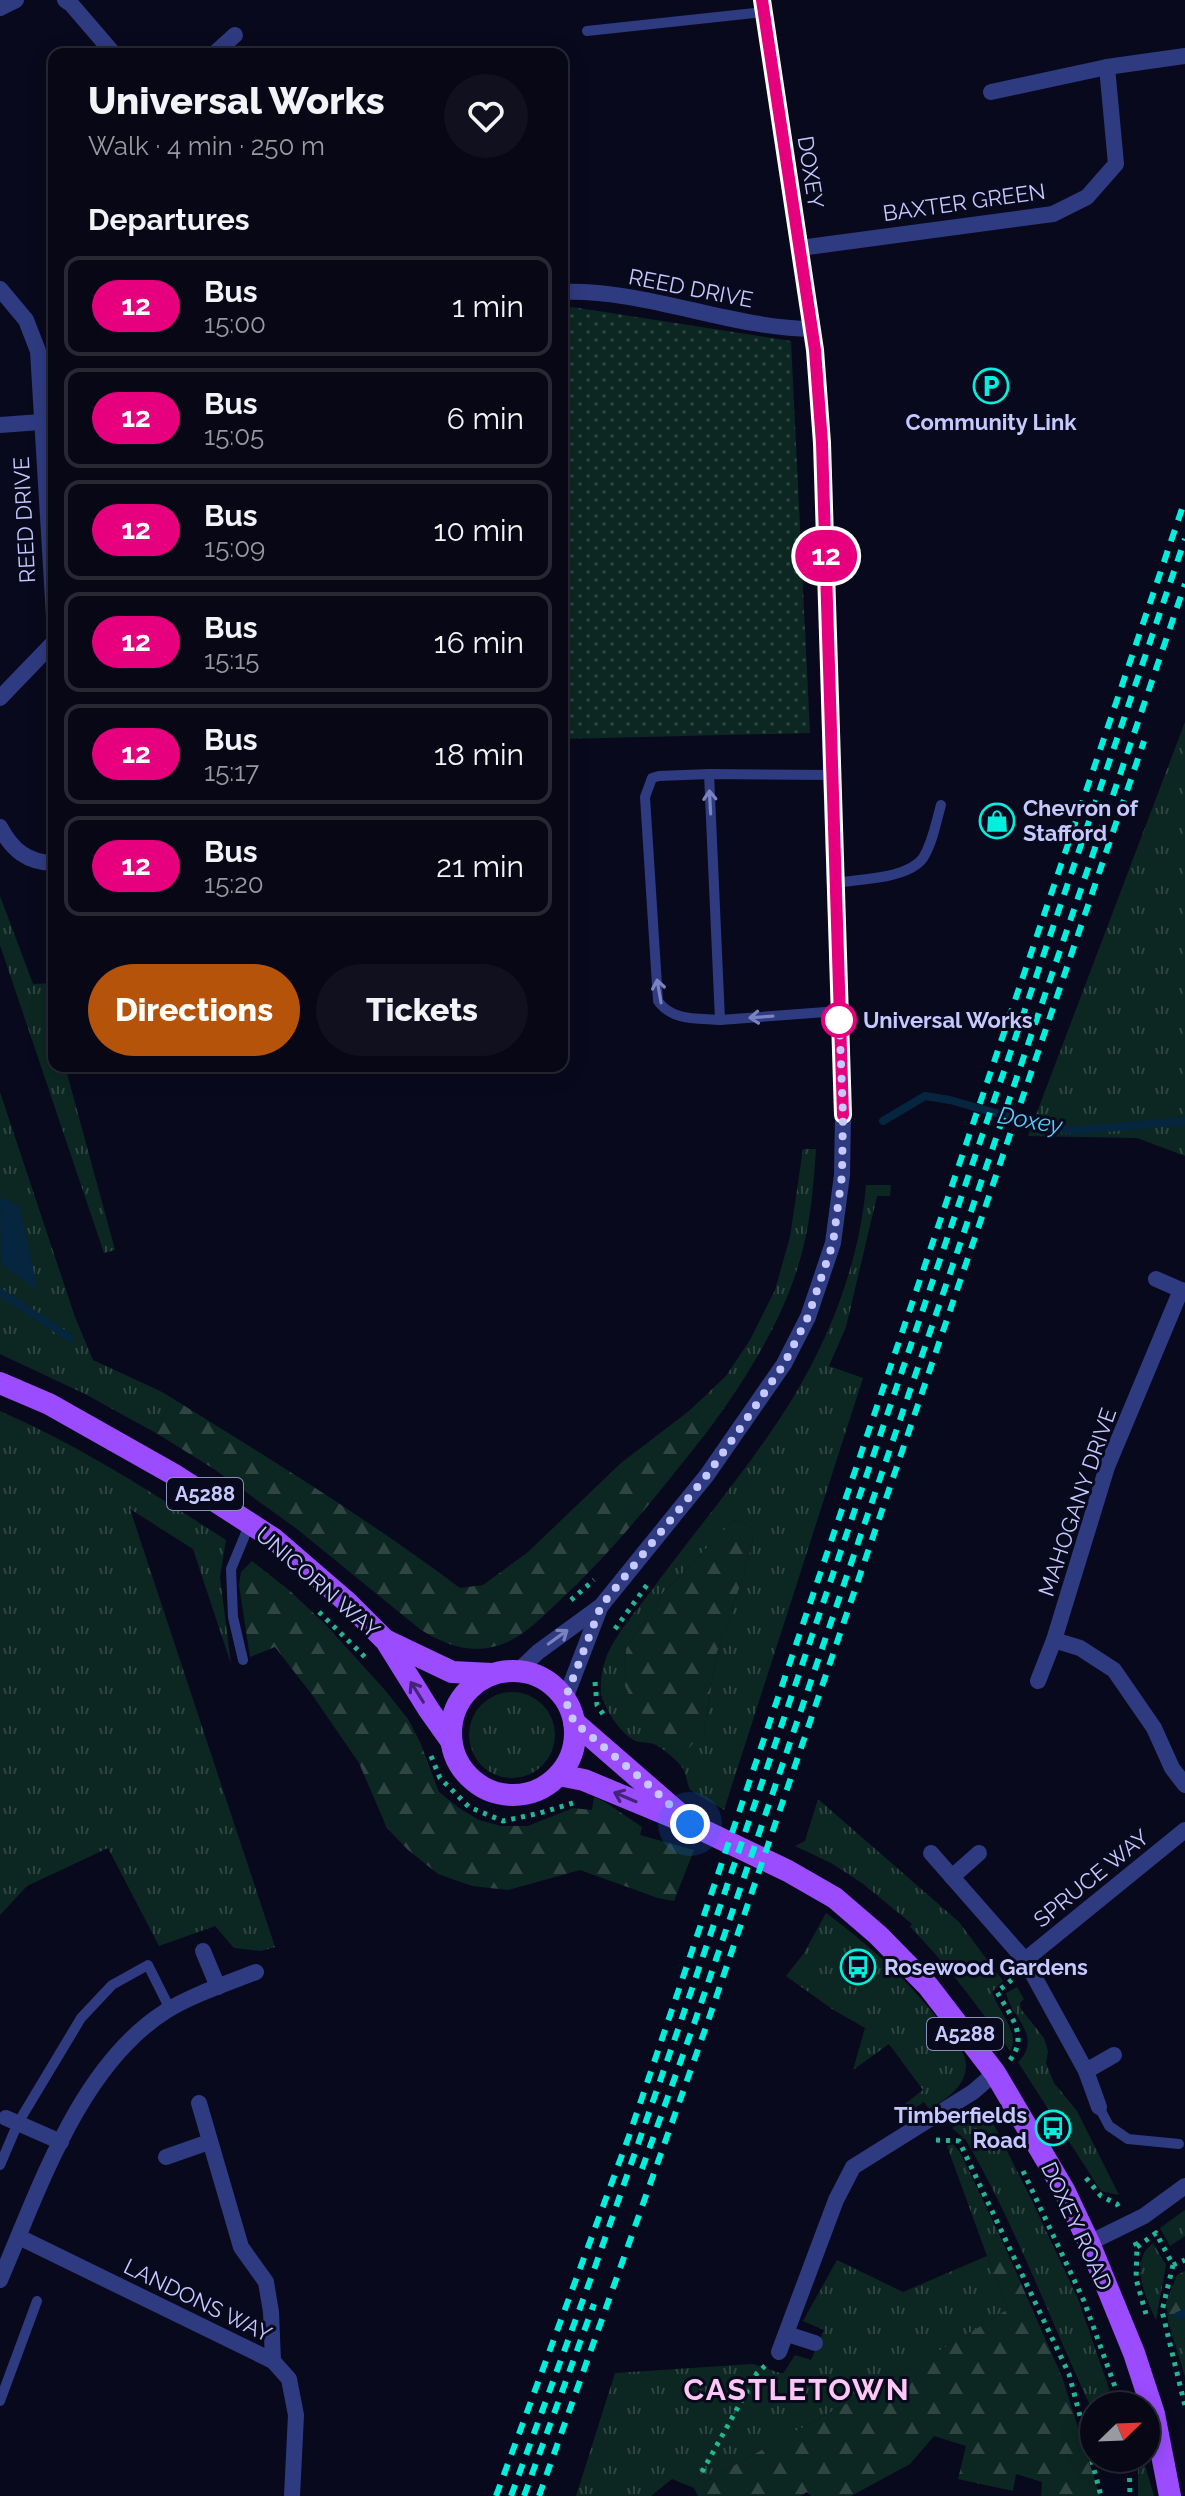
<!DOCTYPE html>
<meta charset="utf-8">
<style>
:root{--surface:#070716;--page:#10101f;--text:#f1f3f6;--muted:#9899a1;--line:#282835;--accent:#b45309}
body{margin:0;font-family:Raleway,sans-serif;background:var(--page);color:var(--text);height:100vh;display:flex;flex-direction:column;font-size:30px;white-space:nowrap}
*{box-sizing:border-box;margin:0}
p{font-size:26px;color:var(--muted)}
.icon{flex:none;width:44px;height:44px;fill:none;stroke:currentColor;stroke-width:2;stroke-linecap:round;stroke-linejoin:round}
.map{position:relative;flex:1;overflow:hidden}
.details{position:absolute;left:48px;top:48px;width:520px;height:1024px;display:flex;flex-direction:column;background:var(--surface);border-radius:16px;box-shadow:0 4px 20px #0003,0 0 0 2px var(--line)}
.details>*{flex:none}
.badge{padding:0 16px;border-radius:26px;font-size:28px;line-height:52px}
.needle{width:52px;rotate:67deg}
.controls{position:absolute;left:1080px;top:2392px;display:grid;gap:16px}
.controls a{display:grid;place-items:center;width:80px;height:80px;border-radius:50%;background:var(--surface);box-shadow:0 4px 20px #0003,0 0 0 2px var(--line);font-size:40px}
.you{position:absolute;width:40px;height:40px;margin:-20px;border:6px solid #fff;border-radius:50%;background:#1a73e8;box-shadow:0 0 0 12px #1a73e833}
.map>.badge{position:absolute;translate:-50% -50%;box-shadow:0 0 0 4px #fff}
h2{padding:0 40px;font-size:30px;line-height:72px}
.round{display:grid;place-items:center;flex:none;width:84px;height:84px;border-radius:42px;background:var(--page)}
.overview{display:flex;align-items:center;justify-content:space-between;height:136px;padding:0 40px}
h1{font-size:38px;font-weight:800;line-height:60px}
.primary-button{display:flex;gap:16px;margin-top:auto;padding:16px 40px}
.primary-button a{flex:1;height:92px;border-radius:48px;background:var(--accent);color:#fff;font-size:32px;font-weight:800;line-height:92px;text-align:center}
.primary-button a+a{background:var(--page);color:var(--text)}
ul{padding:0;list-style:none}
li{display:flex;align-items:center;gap:24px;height:100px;margin:0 16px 12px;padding:0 24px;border:4px solid var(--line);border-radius:16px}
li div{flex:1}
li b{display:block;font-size:30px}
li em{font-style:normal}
li .badge{min-width:88px;font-weight:700;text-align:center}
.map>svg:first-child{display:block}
.grass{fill:url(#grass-tufts);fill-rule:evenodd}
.forest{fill:url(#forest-firs)}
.park{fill:url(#park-dots)}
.water{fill:#06253f}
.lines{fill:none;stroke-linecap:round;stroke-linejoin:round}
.stream{stroke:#06253f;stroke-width:8}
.path{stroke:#21b793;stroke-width:5;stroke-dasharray:4 6;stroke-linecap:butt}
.service{stroke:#2f3b81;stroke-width:10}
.minor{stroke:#2f3b81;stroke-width:16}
.tertiary{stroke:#2f3b81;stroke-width:16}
.primary{stroke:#9c4cff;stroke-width:22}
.rail{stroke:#00f0dd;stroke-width:6;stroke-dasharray:12 10;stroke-linecap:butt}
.oneway{stroke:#7a82c0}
.oneway2{stroke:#442477}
.line-casing{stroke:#fff;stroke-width:18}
.line{stroke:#e6007e;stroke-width:12}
.walk{stroke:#c5c9ff;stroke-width:8;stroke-dasharray:0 14.4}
.stop-dot{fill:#fff;stroke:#e6007e;stroke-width:4}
.labels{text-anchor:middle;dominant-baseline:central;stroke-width:6;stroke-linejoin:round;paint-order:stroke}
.shield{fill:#09091d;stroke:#8d8fbb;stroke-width:2}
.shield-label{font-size:20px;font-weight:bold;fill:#c5c9ff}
.street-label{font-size:22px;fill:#c5c9ff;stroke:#09091d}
.poi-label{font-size:22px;font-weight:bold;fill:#c5c9ff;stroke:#09091d;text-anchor:start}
.stop-label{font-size:22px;font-weight:bold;fill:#c5c9ff;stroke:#09091d;text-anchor:start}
.water-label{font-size:24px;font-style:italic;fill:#53ceff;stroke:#09091d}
.district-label{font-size:30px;font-weight:bold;letter-spacing:2px;fill:#ffc7f5;stroke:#09091d}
</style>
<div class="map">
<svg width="1185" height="2496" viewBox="0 0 1185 2496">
<defs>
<pattern id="grass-tufts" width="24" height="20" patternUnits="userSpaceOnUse" patternTransform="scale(2)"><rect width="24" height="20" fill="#0c2721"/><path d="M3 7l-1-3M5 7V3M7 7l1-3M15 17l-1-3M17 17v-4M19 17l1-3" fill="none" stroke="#2e4542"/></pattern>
<pattern id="forest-firs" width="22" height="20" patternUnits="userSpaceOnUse" patternTransform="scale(2)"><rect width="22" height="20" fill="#0c2721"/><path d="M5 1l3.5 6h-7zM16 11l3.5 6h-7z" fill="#2e4542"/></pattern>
<pattern id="park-dots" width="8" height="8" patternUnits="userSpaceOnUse" patternTransform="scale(2)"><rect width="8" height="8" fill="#0c2721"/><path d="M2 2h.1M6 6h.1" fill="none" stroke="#2e4542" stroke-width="1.8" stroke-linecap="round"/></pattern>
</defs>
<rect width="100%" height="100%" fill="#09091d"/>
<g class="grass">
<polygon points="1185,722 1185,1156 1137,1138 1028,1136"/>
<polygon points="0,896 33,984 54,983 54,1066 65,1066 115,1250 104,1253 0,945"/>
<polygon points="0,1092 75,1317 93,1360 160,1391 172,1398 156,1433 85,1394 0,1354"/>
<path d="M 803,1149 L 816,1149 C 814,1177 812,1207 806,1235 C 792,1306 752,1370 710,1428 L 689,1411 L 726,1376 L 750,1340 L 775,1290 L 790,1237 Z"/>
<path d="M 866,1185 L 891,1185 L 890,1196 L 877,1196 L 846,1327 L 829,1366 L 863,1378 L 724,1810 L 690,1790 C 687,1783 686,1773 682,1767 C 677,1760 661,1747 654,1744 C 648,1742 641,1743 636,1741 C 622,1736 603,1707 601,1693 C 600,1681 602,1669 606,1658 C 615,1634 639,1608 654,1587 C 700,1524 753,1464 794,1396 C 832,1333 860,1259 866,1185 ZM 734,1520 L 749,1525 L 753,1539 L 744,1574 L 717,1652 L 704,1732 L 625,1686 L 626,1649 L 663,1593 Z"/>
<path d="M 0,1411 C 80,1446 153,1493 226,1540 L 220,1577 L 231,1664 L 193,1549 L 130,1509 L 275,1947 L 261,1951 L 234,1948 L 215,1926 L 159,1946 L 108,1848 L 27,1886 L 0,1915 Z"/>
<circle cx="512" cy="1735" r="43"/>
<path d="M 818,1799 L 959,1922 L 1003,1981 L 992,1992 C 998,2011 1021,2034 1010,2051 C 979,2008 948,1965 910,1927 L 912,1924 L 862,1883 L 831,1863 L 795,1846 L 805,1841 Z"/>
<path d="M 826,1913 C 873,1948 909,1981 945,2028 C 953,2038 965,2050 966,2064 C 967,2086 945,2100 929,2109 L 924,2102 L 907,2113 L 902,2106 L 923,2090 L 889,2044 L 853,2070 L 865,2028 L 832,2009 L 786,1976 L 804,1953 Z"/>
<path d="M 1017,1987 L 1024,1999 L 1020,2003 L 1021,2009 L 1044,2038 L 1048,2051 L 1046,2063 L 1054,2083 L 1077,2111 L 1119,2195 L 1101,2191 L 1018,2062 C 1044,2037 1010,2015 1006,1993 Z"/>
<path d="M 979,2116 L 994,2125 L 1033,2203 L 1078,2299 L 1115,2406 L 1094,2406 L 1094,2414 C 1051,2323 1017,2228 966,2140 L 952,2128 L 964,2120 Z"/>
<path d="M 953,2144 L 961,2154 L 1005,2247 L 987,2256 L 1008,2309 C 906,2374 799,2428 694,2488 L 672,2479 L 651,2496 L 576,2496 L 615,2373 L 753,2364 L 783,2374 L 795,2355 L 811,2360 L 824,2330 L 803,2321 L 837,2260 L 903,2292 L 987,2256 L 947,2146 Z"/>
<polygon points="1185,2210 1185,2236 1170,2246 1160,2228"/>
<path d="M 1153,2243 L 1166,2265 L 1156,2320 C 1148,2303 1134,2273 1144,2253 C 1146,2249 1150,2246 1153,2243 Z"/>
<polygon points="1178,2316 1185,2340 1185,2377 1168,2321"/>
<polygon points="1138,2458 1143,2458 1154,2496 1138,2496"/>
</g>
<g class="forest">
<path d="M 172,1398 C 270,1459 368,1519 460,1588 L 483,1585 L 528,1552 L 621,1463 L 689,1411 L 710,1428 C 662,1489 614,1551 556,1604 C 539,1620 520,1640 496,1646 C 469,1654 444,1644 421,1630 L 297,1529 L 214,1469 L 156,1433 Z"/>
<polygon points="734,1520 749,1525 753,1539 744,1574 717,1652 704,1732 689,1748 664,1733 635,1707 625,1686 626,1649 663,1593"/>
<polygon points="252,1561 290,1591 326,1625 384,1689 408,1719 420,1742 439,1792 459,1808 479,1820 501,1826 528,1826 573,1808 592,1810 594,1797 605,1802 642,1827 640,1835 694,1850 674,1901 658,1898 580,1870 508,1890 472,1886 438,1874 407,1849 387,1828 359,1763 313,1696 275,1647 250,1657 239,1585 241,1572"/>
<path d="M 1005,2247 L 1062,2377 L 1100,2496 L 1041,2496 L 1042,2482 L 1016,2474 L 1013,2491 L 958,2479 L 966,2446 L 934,2436 L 910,2464 L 851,2496 L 811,2496 L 807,2492 L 800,2496 L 698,2496 L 694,2488 C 799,2428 906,2374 1008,2309 L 987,2256 Z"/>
<polygon points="1185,2271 1185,2340 1178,2317 1168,2321 1166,2302 1177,2275"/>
</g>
<polygon class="park" points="572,307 791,341 810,733 562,739 562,309"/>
<polygon class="water" points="0,1198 19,1205 38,1290 1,1264"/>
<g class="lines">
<g class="stream">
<polyline points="883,1121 925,1096 950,1100 1051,1129 1081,1130 1185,1121"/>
<polyline points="0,1292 70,1338"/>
<polyline points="1178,2316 1185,2313"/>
</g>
<g class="path">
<polyline points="571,1600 594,1580"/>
<polyline points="319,1612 369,1661"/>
<polyline points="615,1629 647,1585"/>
<polyline points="595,1682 597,1705 603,1714"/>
<polyline points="431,1756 440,1778 469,1807 503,1821 540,1813 573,1803"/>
<path d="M 1010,2060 C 1029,2036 1010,2015 997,1992 L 1014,1978"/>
<polyline points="936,2140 959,2141 1069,2374 1101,2496"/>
<polyline points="1023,2171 1084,2301 1122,2406"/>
<polyline points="1086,2178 1101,2196 1117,2204 1119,2208"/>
<polyline points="1135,2242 1137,2247 1136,2279 1146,2314"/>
<polyline points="1137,2247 1156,2233 1173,2265"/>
<polyline points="1173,2265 1162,2311 1185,2406"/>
<polyline points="1173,2265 1185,2260"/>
<polyline points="1129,2458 1130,2496"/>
<polyline points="702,2472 757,2373 767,2364"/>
</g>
<g class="service">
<polyline points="587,31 764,12"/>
<path d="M 709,774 L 659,776 L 652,778 L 645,797 L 658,1001 C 672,1021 697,1018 720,1020"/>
<polyline points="831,775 709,774 720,1020 839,1011"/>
<path d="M 835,883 C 859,879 908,879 923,858 C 933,842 936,822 941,805"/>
<polyline points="243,1660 233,1617 231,1569 250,1523"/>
<polyline points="1099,2107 1109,2126 1128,2139 1179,2144"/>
<polyline points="0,2165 18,2123 81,2018 112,1985 148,1965 170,2009"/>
<polyline points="0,2401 37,2301"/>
</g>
<g class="minor">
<polyline points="65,0 71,4 114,54"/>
<polyline points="0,8 16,0"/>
<polyline points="214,54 235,35"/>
<polyline points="991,92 1107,67 1185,56"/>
<polyline points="800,248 1053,214 1087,197 1116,164 1107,67"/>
<polyline points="0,289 26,320 38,351 54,616"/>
<path d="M 562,292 C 646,289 728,328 812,329"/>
<polyline points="0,425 54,421"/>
<polyline points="0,698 54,642"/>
<path d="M 0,827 C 12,850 28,863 54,863"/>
<polyline points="1156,1279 1181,1290"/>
<polyline points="1054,1640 1080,1648 1114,1670 1154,1728 1172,1768 1185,1785"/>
<polyline points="1038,1681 1054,1640 1107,1467 1181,1290 1185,1291"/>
<polyline points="931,1853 1025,1960 1185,1830"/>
<polyline points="952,1877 979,1853"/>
<polyline points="203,1951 218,1987"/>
<polyline points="1025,1960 1086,2071 1099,2107"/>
<polyline points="1086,2071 1114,2055"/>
<polyline points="199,2103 241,2247 266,2282 271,2312 273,2361"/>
<polyline points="6,2118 61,2142"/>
<polyline points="166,2157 209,2142"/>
<polyline points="19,2237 273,2361 289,2379 296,2415 292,2496"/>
<polyline points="1089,2243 1144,2216 1185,2186"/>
<path d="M 0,2280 C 39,2190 79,2066 166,2011 C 194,1994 226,1984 256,1972"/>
<polyline points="787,2334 815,2343"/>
<polyline points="779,2352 836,2200 853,2167 973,2092 995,2073"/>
</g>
<g class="tertiary">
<polyline points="518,1671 538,1652 601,1606 707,1475 784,1364 808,1317 833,1243 842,1175 843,1115 831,775 824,478 815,350 762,0"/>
<polyline points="565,1699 600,1608"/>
</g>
<g class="primary">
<polyline points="0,1383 49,1404 173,1474 274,1539 347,1602 386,1641 429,1710 451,1741"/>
<polyline points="387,1641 452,1672 492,1674"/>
<circle cx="513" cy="1733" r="62"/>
<polyline points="574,1722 681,1815"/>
<polyline points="559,1775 584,1780 690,1824 788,1871 835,1898 878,1935 928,1986 995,2073 1064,2190 1089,2243 1134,2353 1154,2414 1170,2496"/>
</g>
<g class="rail">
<polyline points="642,2169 694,2024 1185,584"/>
<polyline points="496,2496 629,2136 1185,500"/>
<polyline points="511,2496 595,2267 681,2021 1185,539"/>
<polyline points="524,2496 594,2304"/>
<polyline points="539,2496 706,2027 1144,741"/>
</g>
</g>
<defs><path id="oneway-shaft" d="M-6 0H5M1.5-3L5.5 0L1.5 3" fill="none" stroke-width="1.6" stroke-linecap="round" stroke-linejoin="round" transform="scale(2)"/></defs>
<g class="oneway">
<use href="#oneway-shaft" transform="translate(710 802) rotate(-93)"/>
<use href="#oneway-shaft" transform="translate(659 991) rotate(-100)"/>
<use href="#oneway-shaft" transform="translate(761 1017) rotate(176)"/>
<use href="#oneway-shaft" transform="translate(558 1637) rotate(-36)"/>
</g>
<g class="oneway2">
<use href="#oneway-shaft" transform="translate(417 1692) rotate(-122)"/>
<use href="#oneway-shaft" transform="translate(625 1797) rotate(-157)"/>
</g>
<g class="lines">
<g class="line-casing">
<polyline id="line" points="762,0 815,350 822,443 843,1115"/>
</g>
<use href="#line" class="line"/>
<polyline class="walk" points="690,1824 651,1787 574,1722 565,1699 601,1606 707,1475 737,1433 784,1364 808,1317 833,1243 842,1175 843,1115 839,1011 839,1020"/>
</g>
<defs>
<g id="parking-ring" transform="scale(1.8)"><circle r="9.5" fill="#09091d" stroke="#00f0dd" stroke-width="1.5"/><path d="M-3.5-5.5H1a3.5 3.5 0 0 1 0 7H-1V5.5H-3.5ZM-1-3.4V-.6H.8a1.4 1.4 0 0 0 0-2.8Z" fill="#00f0dd"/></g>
<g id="shop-ring" transform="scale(1.8)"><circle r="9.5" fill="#09091d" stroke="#00f0dd" stroke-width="1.5"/><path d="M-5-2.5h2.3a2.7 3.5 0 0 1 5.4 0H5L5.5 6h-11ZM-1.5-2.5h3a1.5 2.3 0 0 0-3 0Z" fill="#00f0dd"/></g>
<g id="bus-ring" transform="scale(1.8)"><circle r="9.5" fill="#09091d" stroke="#00f0dd" stroke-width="1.5"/><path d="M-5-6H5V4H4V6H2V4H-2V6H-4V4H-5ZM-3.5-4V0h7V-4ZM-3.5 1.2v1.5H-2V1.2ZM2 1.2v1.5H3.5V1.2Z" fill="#00f0dd"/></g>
</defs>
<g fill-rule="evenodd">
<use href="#parking-ring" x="991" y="386"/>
<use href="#shop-ring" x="997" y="821"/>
<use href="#bus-ring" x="858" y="1967"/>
<use href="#bus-ring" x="1053" y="2128"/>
</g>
<circle class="stop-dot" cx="839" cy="1020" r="16"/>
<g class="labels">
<g class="shield">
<rect x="167" y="1478" width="76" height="32" rx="6"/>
<rect x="927" y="2018" width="76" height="32" rx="6"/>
</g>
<g class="shield-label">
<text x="205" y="1494">A5288</text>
<text x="965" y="2034">A5288</text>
</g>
<g class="street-label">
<text transform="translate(811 172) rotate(81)">DOXEY</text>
<text transform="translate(964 202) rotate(-8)">BAXTER GREEN</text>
<text transform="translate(691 288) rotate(11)">REED DRIVE</text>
<text transform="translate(24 520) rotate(-93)">REED DRIVE</text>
<text transform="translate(1077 1502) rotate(-71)">MAHOGANY DRIVE</text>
<text transform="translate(318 1582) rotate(41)">UNICORN WAY</text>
<text transform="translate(1091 1878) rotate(-39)">SPRUCE WAY</text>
<text transform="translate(1077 2226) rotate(65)">DOXEY ROAD</text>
<text transform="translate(198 2300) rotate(26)">LANDONS WAY</text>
</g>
<g class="poi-label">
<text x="991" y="422" text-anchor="middle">Community Link</text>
<text x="1023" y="808">Chevron of<tspan x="1023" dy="25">Stafford</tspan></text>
<text x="884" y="1967">Rosewood Gardens</text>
<text x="1027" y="2115" text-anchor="end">Timberfields<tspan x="1027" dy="25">Road</tspan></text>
</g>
<g class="stop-label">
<text x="863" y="1020">Universal Works</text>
</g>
<g class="water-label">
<text transform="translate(1030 1120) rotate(10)">Doxey</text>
</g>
<g class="district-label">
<text x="797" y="2389">CASTLETOWN</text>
</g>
</g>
</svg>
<div class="controls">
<a><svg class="needle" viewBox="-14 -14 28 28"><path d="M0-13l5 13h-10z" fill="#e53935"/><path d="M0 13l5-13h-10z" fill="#9899a1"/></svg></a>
</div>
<div class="you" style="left:690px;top:1824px"></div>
<b class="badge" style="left:826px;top:556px;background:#e6007e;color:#fff">12</b>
<section class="details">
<div class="overview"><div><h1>Universal Works</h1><p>Walk · 4 min · 250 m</p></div><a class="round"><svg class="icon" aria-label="heart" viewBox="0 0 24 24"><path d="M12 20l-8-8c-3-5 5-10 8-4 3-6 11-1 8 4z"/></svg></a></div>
<h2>Departures</h2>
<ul>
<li><span class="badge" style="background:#e6007e;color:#fff">12</span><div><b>Bus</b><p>15:00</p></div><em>1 min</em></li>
<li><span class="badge" style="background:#e6007e;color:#fff">12</span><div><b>Bus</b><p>15:05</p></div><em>6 min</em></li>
<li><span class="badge" style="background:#e6007e;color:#fff">12</span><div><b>Bus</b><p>15:09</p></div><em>10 min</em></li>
<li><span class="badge" style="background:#e6007e;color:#fff">12</span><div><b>Bus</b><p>15:15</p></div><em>16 min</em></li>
<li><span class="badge" style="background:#e6007e;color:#fff">12</span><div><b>Bus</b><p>15:17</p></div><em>18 min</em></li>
<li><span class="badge" style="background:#e6007e;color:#fff">12</span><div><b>Bus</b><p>15:20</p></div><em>21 min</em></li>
</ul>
<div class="primary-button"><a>Directions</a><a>Tickets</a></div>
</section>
</div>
